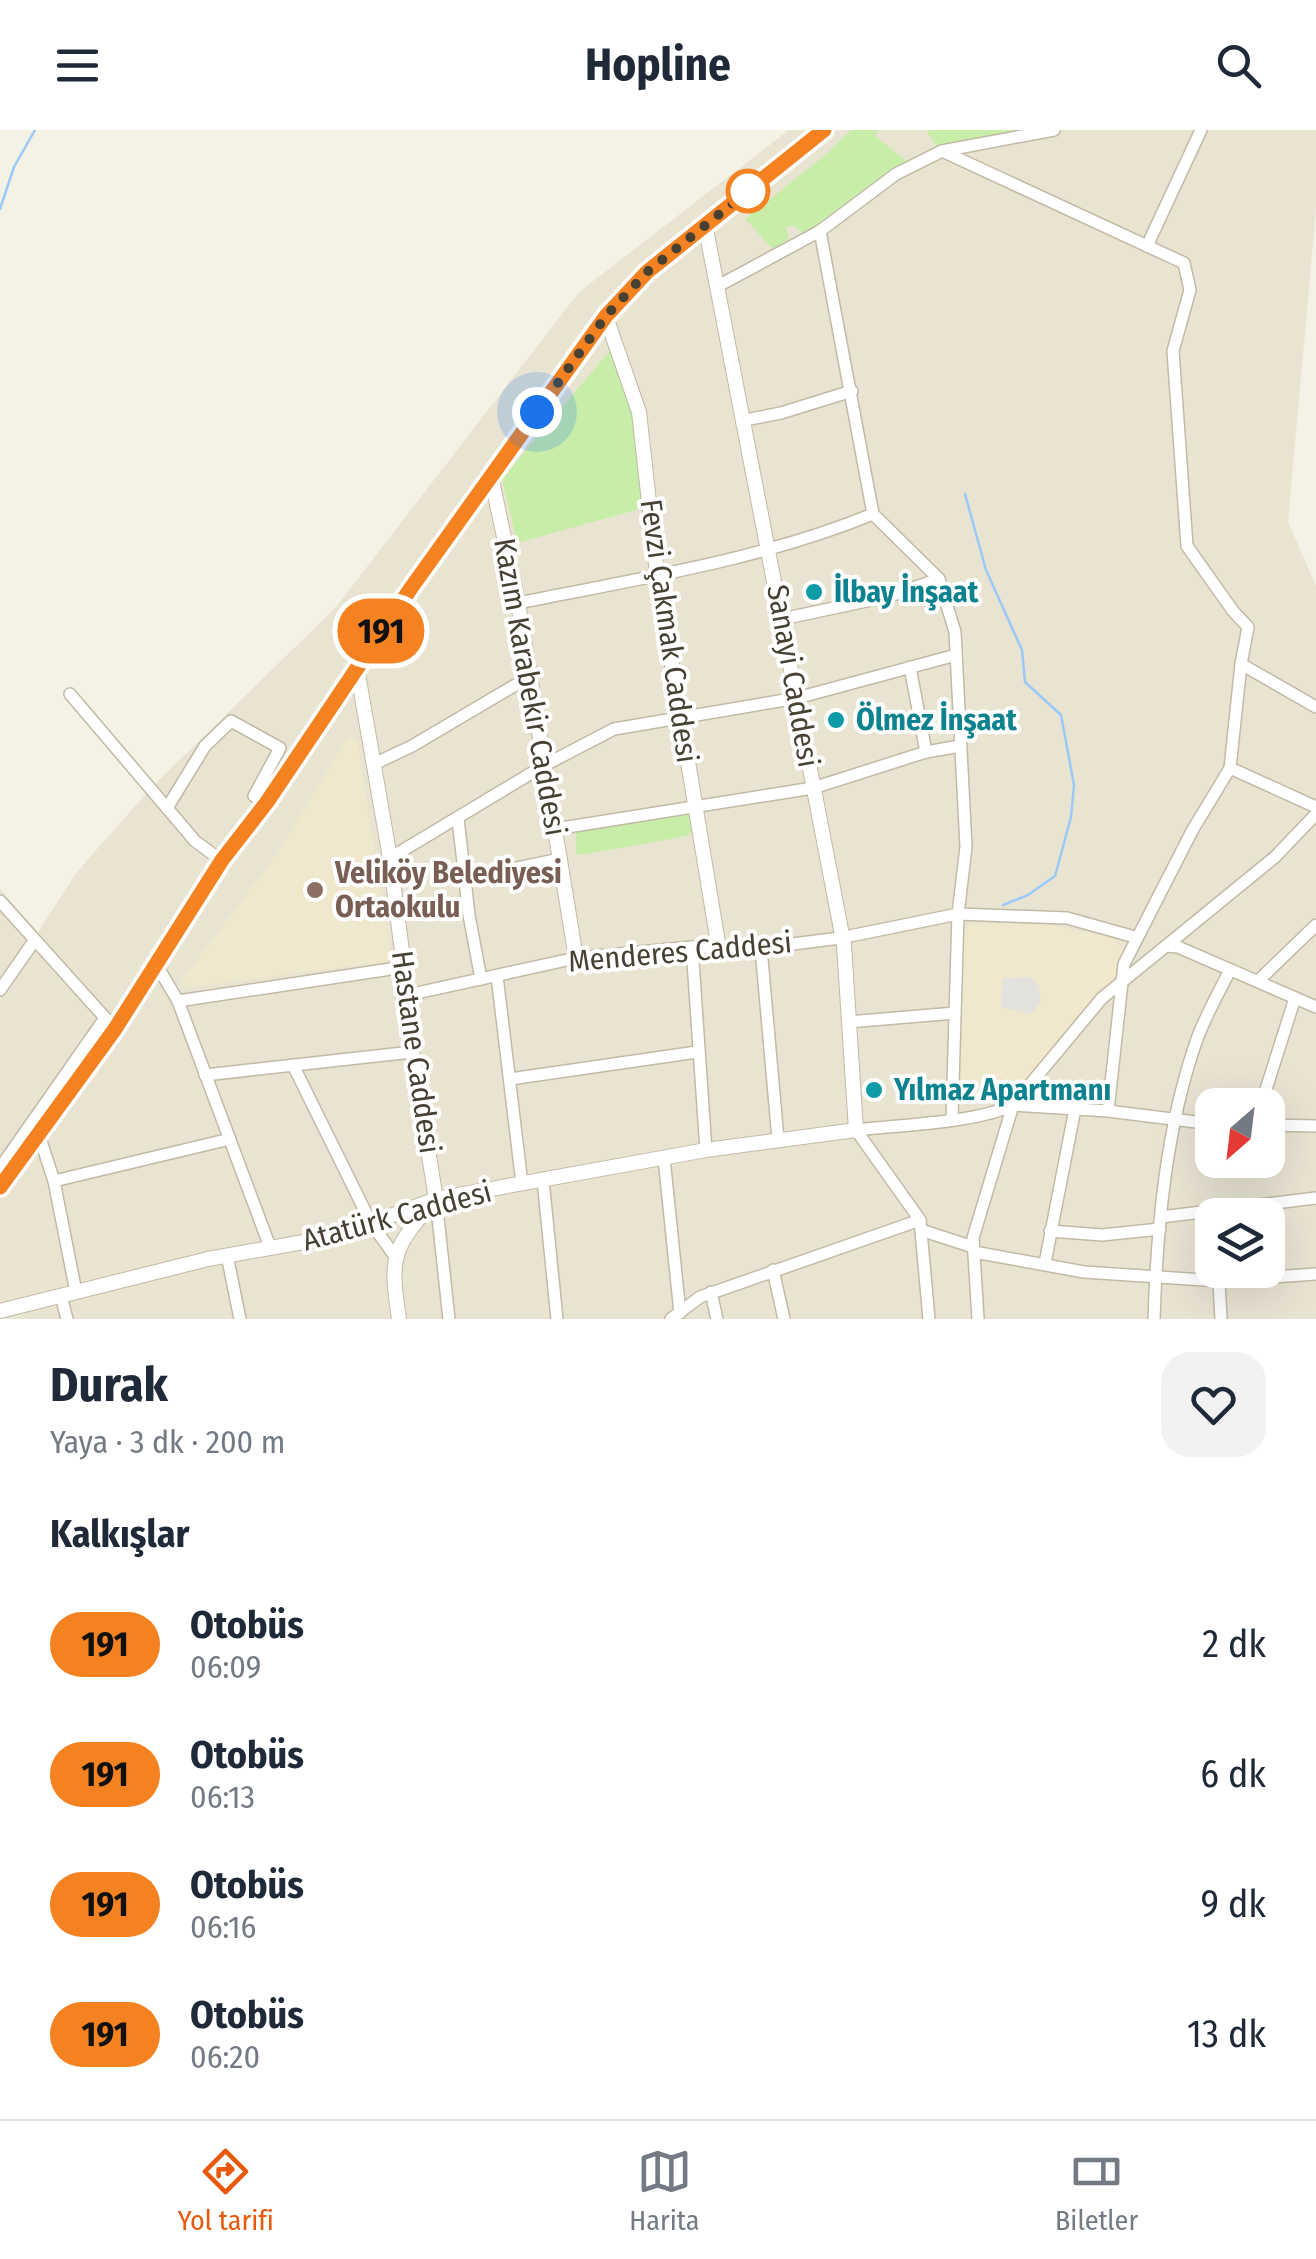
<!DOCTYPE html>
<html lang="tr">
<meta charset="utf-8">
<style>
:root{--surface:#fff;--page:#f2f2f3;--text:#1f2937;--muted:#747a83;--line:#e0e1e3;--accent:#ea580c}
body{margin:0;font-family:"Fira Sans Condensed",sans-serif;background:var(--page);color:var(--text);height:100vh;display:flex;flex-direction:column;font-size:38px;white-space:nowrap}
*{box-sizing:border-box;margin:0}
p{font-size:32px;color:var(--muted)}
.icon{flex:none;width:55px;height:55px;fill:none;stroke:currentColor;stroke-width:2;stroke-linecap:round;stroke-linejoin:round}
.map{position:relative;height:1189px;overflow:hidden}
.panel{display:flex;flex-direction:column;background:var(--surface);flex:1}
.panel>*{flex:none}
.badge{padding:0 20px;border-radius:32px;font-size:35px;line-height:65px}
.needle{width:65px;rotate:208deg}
.controls{position:absolute;left:1195px;top:958px;display:grid;gap:20px}
.controls a{display:grid;place-items:center;width:90px;height:90px;border-radius:20px;background:var(--surface);box-shadow:0 10px 40px #0002;font-size:50px}
.you{position:absolute;width:50px;height:50px;margin:-25px;border:8px solid #fff;border-radius:50%;background:#1a73e8;box-shadow:0 0 0 15px #1a73e833}
.map>.badge{position:absolute;translate:-50% -50%;box-shadow:0 0 0 5px #fff}
h2{padding:0 50px;font-size:38px;line-height:90px}
.round{display:grid;place-items:center;flex:none;width:105px;height:105px;border-radius:30px;background:var(--page)}
.headline{display:flex;align-items:center;justify-content:space-between;height:170px;padding:0 50px}
h1{font-size:48px;font-weight:700;line-height:75px}
ul{padding:0;list-style:none}
li{display:flex;align-items:center;gap:30px;height:130px;padding:0 50px}
li div{flex:1}
li b{display:block;font-size:38px}
li em{font-style:normal}
li .badge{min-width:110px;font-weight:700;text-align:center}
header{display:flex;justify-content:space-between;align-items:center;height:130px;padding:0 50px;background:var(--surface);font-size:45px;font-weight:700}
.menu{display:flex;justify-content:space-around;align-items:center;height:140px;border-top:2px solid var(--line);background:var(--surface);font-size:28px;color:var(--muted)}
.menu a{display:grid;justify-items:center;gap:5px}
.menu .current{color:var(--accent)}
.map>svg:first-child{display:block}
.residential{fill:#e9e4d2;fill-rule:evenodd}
.education{fill:#efe8cd}
.green{fill:#c8eda9}
.parking{fill:#e4e2de}
.lines{fill:none;stroke-linecap:round;stroke-linejoin:round}
.stream{stroke:#9bc9f7;stroke-width:2.5}
.minor-casing{stroke:#c1baa7;stroke-width:14}
.tertiary-casing{stroke:#c1baa7;stroke-width:16}
.minor{stroke:#fff;stroke-width:11}
.tertiary{stroke:#fff;stroke-width:14}
.line-casing{stroke:#fff;stroke-width:22}
.line{stroke:#f58220;stroke-width:15}
.walk{stroke:#474134;stroke-width:10;stroke-dasharray:0 18}
.stop-dot{fill:#fff;stroke:#f58220;stroke-width:5}
.culture-dot{fill:#0f9aa8;stroke:#fff;stroke-width:4}
.education-dot{fill:#8d6e63;stroke:#fff;stroke-width:4}
.labels{text-anchor:middle;dominant-baseline:central;stroke-width:8;stroke-linejoin:round;paint-order:stroke}
.culture-label{font-size:30px;font-weight:bold;fill:#0d838f;stroke:#fff;text-anchor:start}
.street-label{font-size:30px;fill:#474134;stroke:#fff}
.education-label{font-size:30px;font-weight:bold;fill:#785e54;stroke:#fff;text-anchor:start}
</style>
<header><svg class="icon" aria-label="menu" viewBox="0 0 24 24"><path d="M4 6h16M4 12h16M4 18h16"/></svg>Hopline<svg class="icon" aria-label="search" viewBox="0 0 24 24"><circle cx="10" cy="10" r="6"/><path d="M15 15l6 6"/></svg></header>
<div class="map">
<svg width="1316" height="1189" viewBox="0 0 1316 1189">
<rect width="100%" height="100%" fill="#f4f1e5"/>
<path class="residential" d="M 789,0 L 1316,0 L 1316,79 L 1288,392 L 1316,456 L 1316,1189 L 0,1189 L 0,759 L 38,802 L 77,742 L 149,660 L 336,477 L 579,162 ZM 1212,975 L 1268,975 L 1268,1030 L 1212,1030 ZM 1212,1085 L 1268,1085 L 1268,1140 L 1212,1140 Z"/>
<g class="education">
<polygon points="348,607 357,610 391,828 389,831 184,858 181,851 274,728"/>
<polygon points="973,793 1051,795 1113,808 1124,821 1116,851 1016,962 957,973 962,802"/>
</g>
<g class="green">
<polygon points="851,0 879,0 875,6 907,31 805,105 793,95 786,98 789,109 773,119 745,89 829,22"/>
<polygon points="926,0 1021,0 937,17"/>
<polygon points="617,212 635,281 647,377 517,413 502,349"/>
<polygon points="683,679 690,683 692,702 687,706 581,725 576,723 576,702"/>
</g>
<polygon class="parking" points="1030,847 1039,856 1041,871 1032,884 1001,877 1002,848"/>
<g class="lines">
<g class="stream">
<polyline points="0,79 14,37 35,0"/>
<polyline points="965,364 986,440 1022,520 1025,552 1061,585 1074,655 1071,687 1055,746 1028,765 1003,775"/>
</g>
<g class="minor-casing">
<g id="minor">
<polyline points="942,21 1184,133 1190,160 1173,221 1187,416 1233,481 1248,497 1241,534"/>
<polyline points="820,101 873,384 939,449 955,502 966,717 958,784 952,989"/>
<polyline points="1147,116 1201,0"/>
<polyline points="718,156 820,101 896,44 942,21 1054,0"/>
<polyline points="745,290 781,283 852,261"/>
<path d="M 518,473 C 636,449 761,430 873,384"/>
<polyline points="782,489 890,466 939,449"/>
<polyline points="910,537 926,622"/>
<polyline points="70,564 195,711 222,731"/>
<polyline points="374,634 412,616 529,547"/>
<polyline points="1230,638 1316,677"/>
<polyline points="167,678 205,616 231,591 280,618 254,666 267,672"/>
<polyline points="458,689 469,785 481,849"/>
<polyline points="555,699 813,658 926,622 960,616"/>
<polyline points="390,728 545,635 614,599 797,568 956,525"/>
<polyline points="465,749 560,729"/>
<polyline points="0,771 108,891"/>
<polyline points="1166,816 1275,727 1316,684"/>
<polyline points="692,817 706,1020"/>
<polyline points="761,818 778,1009"/>
<polyline points="156,834 178,871 270,1117"/>
<polyline points="497,846 522,1054"/>
<polyline points="1258,851 1316,795"/>
<polyline points="0,860 34,811"/>
<polyline points="403,866 576,828 692,817 761,818 840,808 958,784 1067,788 1135,807"/>
<polyline points="178,871 404,837"/>
<polyline points="848,892 955,883"/>
<polyline points="293,935 371,1093 394,1125"/>
<polyline points="205,945 412,922"/>
<polyline points="510,949 697,922"/>
<polyline points="1261,975 1295,868"/>
<polyline points="1108,981 1124,834 1192,701 1230,638 1241,534 1316,577"/>
<polyline points="1268,995 1316,996"/>
<polyline points="39,1005 54,1051 76,1162"/>
<polyline points="664,1028 680,1183"/>
<polyline points="0,1038 105,888"/>
<polyline points="543,1050 557,1189"/>
<polyline points="54,1051 230,1009"/>
<polyline points="436,1069 449,1189"/>
<polyline points="1161,1087 1316,1068"/>
<polyline points="921,1100 973,1117"/>
<polyline points="1050,1101 1102,1105 1160,1099"/>
<polyline points="974,1122 1084,1142 1219,1151 1316,1144"/>
<polyline points="227,1125 240,1189"/>
<polyline points="1045,1133 1075,979"/>
<polyline points="773,1140 784,1189"/>
<polyline points="1219,1151 1221,1189"/>
<polyline points="711,1162 717,1189"/>
<polyline points="61,1166 67,1189"/>
<polyline points="671,1189 700,1167 920,1090"/>
<path d="M 929,1189 L 920,1090 L 856,1000 C 900,995 975,993 1013,975 L 1108,981 L 1212,994"/>
<polyline points="978,1189 973,1108 1013,975 1102,868 1166,816 1178,817 1316,877"/>
<path d="M 1154,1189 C 1157,1096 1166,997 1197,909 C 1206,885 1219,862 1230,840"/>
</g>
</g>
<g class="tertiary-casing">
<g id="tertiary">
<polyline points="606,187 639,282 657,444 719,819"/>
<polyline points="491,346 518,473 576,828"/>
<path d="M 353,542 L 358,544 L 390,728 L 404,837 L 403,866 L 436,1069 C 393,1118 389,1124 399,1189"/>
<polyline points="0,1057 115,899 222,731 267,672 430,429 606,187 647,142 824,0"/>
<polyline points="0,1181 208,1129 337,1106 436,1069 706,1020 856,1000 844,815 705,94"/>
</g>
</g>
<use href="#minor" class="minor"/>
<use href="#tertiary" class="tertiary"/>
</g>
<g class="lines">
<g class="line-casing">
<polyline id="line" points="0,1057 115,899 222,730 267,672 411,458 606,186 647,142 824,0"/>
</g>
<use href="#line" class="line"/>
<polyline class="walk" points="537,282 606,186 647,142 748,61"/>
</g>
<circle class="stop-dot" cx="748" cy="61" r="20"/>
<g class="culture-dot">
<circle cx="814" cy="462" r="10"/>
<circle cx="836" cy="590" r="10"/>
<circle cx="874" cy="960" r="10"/>
</g>
<circle class="education-dot" cx="315" cy="760" r="10"/>
<g class="labels">
<g class="culture-label">
<text x="834" y="462">İlbay İnşaat</text>
<text x="856" y="590">Ölmez İnşaat</text>
<text x="894" y="960">Yılmaz Apartmanı</text>
</g>
<g class="street-label">
<text transform="translate(669 501) rotate(82)">Fevzi Çakmak Caddesi</text>
<text transform="translate(793 546) rotate(80)">Sanayi Caddesi</text>
<text transform="translate(530 557) rotate(80)">Kazım Karabekir Caddesi</text>
<text transform="translate(680 822) rotate(-5)">Menderes Caddesi</text>
<text transform="translate(416 922) rotate(82)">Hastane Caddesi</text>
<text transform="translate(397 1086) rotate(-15)">Atatürk Caddesi</text>
</g>
<g class="education-label">
<text x="335" y="743">Veliköy Belediyesi<tspan x="335" dy="34">Ortaokulu</tspan></text>
</g>
</g>
</svg>
<div class="controls">
<a><svg class="needle" viewBox="-14 -14 28 28"><path d="M0-13l5 13h-10z" fill="#e53935"/><path d="M0 13l5-13h-10z" fill="#747a83"/></svg></a>
<a><svg class="icon" aria-label="layers" viewBox="0 0 24 24"><path d="M12 4l9 5-9 5-9-5zM3 14l9 5 9-5"/></svg></a>
</div>
<div class="you" style="left:537px;top:282px"></div>
<b class="badge" style="left:381px;top:501px;background:#f58220;color:#111">191</b>
</div>
<section class="panel">
<div class="headline"><div><h1>Durak</h1><p>Yaya · 3 dk · 200 m</p></div><a class="round"><svg class="icon" aria-label="heart" viewBox="0 0 24 24"><path d="M12 20l-8-8c-3-5 5-10 8-4 3-6 11-1 8 4z"/></svg></a></div>
<h2>Kalkışlar</h2>
<ul>
<li><span class="badge" style="background:#f58220;color:#111">191</span><div><b>Otobüs</b><p>06:09</p></div><em>2 dk</em></li>
<li><span class="badge" style="background:#f58220;color:#111">191</span><div><b>Otobüs</b><p>06:13</p></div><em>6 dk</em></li>
<li><span class="badge" style="background:#f58220;color:#111">191</span><div><b>Otobüs</b><p>06:16</p></div><em>9 dk</em></li>
<li><span class="badge" style="background:#f58220;color:#111">191</span><div><b>Otobüs</b><p>06:20</p></div><em>13 dk</em></li>
</ul>
</section>
<nav class="menu">
<a class="current"><svg class="icon" aria-label="directions" viewBox="0 0 24 24"><path d="M12 3l9 9-9 9-9-9zM9 14v-3h6M13 9l2 2-2 2"/></svg>Yol tarifi</a>
<a><svg class="icon" aria-label="map" viewBox="0 0 24 24"><path d="M3 6l6-2 6 2 6-2v14l-6 2-6-2-6 2zM9 4v14M15 6v14"/></svg>Harita</a>
<a><svg class="icon" aria-label="tickets" viewBox="0 0 24 24"><path d="M3 7h18v10H3zM15 7v10"/></svg>Biletler</a>
</nav>
